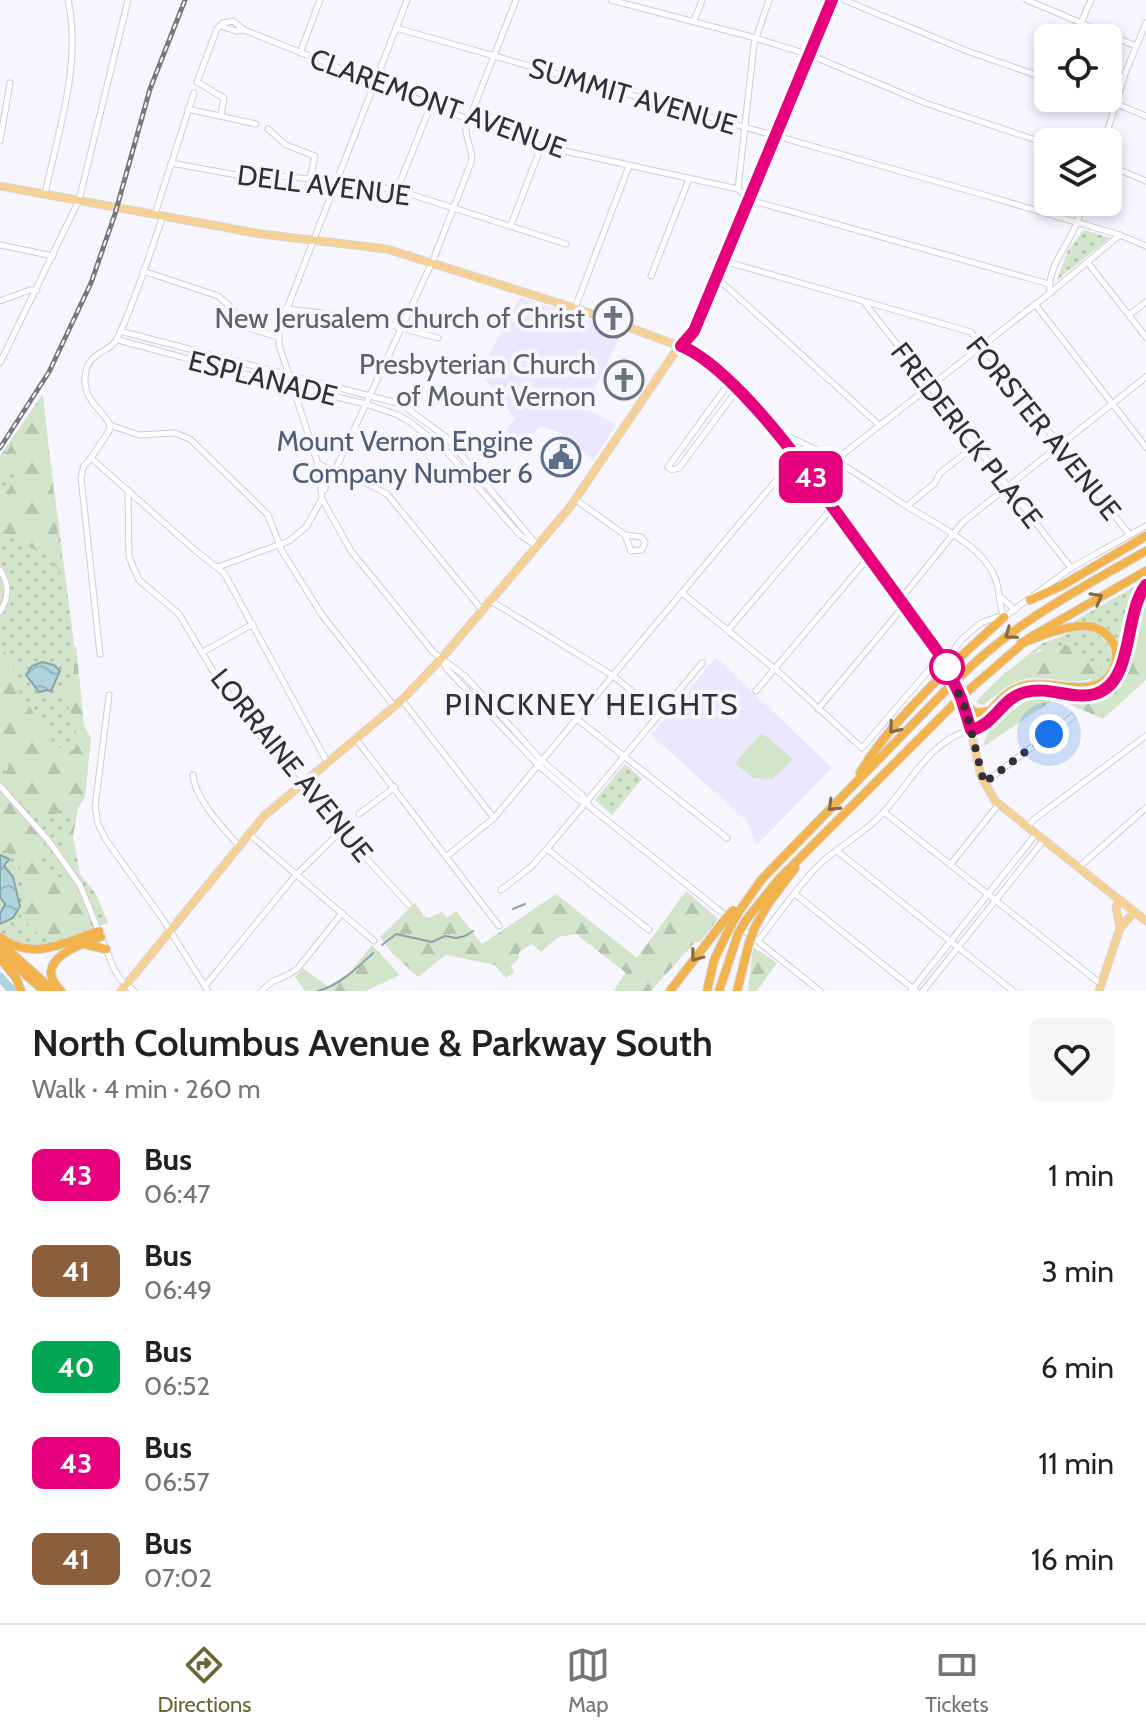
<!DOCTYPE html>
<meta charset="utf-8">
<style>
:root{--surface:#fff;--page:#f6f6f6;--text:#202124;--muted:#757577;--line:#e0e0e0;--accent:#686632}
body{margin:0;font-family:Cabin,sans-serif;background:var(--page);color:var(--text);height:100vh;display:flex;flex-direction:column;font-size:30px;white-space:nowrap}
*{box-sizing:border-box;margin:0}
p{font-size:26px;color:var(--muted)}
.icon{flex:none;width:44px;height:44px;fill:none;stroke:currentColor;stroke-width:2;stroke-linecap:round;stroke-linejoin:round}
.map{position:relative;height:991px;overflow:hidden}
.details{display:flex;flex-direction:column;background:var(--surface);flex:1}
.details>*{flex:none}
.badge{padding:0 16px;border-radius:12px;font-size:28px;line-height:52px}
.tools{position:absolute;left:1034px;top:24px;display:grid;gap:16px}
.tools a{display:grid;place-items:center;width:88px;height:88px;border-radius:12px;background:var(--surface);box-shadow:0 4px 12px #0003;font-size:40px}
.you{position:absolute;width:40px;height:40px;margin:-20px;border:6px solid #fff;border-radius:50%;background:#1a73e8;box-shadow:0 0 0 12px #1a73e833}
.map>.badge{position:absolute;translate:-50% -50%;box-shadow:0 0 0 4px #fff}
.round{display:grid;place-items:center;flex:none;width:84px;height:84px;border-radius:12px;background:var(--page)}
.head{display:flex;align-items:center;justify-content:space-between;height:136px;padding:0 32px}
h1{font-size:38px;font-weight:600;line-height:60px}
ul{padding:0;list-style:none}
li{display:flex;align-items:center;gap:24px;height:96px;padding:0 32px}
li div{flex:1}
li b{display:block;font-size:30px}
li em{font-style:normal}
li .badge{min-width:88px;font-weight:700;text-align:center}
.menu{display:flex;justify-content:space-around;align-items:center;height:112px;border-top:2px solid var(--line);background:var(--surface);font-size:22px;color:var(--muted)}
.menu a{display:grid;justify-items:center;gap:4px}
.menu .current{color:var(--accent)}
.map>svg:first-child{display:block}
.built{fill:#eae7fe}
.grass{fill:url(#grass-dots)}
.forest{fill:url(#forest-firs)}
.garden{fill:#d2e4ca}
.water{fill:url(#water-waves);stroke:#88a4aa;stroke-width:2}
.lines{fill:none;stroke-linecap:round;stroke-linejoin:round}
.stream{stroke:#88a4aa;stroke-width:2}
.river{stroke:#aed5db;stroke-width:9}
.minor-casing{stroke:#ceccdb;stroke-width:7}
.major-casing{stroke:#d6d6d7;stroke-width:9}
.highway-casing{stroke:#d6d6d7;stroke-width:10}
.minor{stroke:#fff;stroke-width:5}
.major{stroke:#f7d194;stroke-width:7}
.highway{stroke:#f2b34c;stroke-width:8}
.rail-casing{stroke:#77767d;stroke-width:5}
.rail{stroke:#f7f6ff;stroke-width:2;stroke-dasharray:6;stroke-linecap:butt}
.highway-bridge-casing{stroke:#d6d6d7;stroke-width:10;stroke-linecap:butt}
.highway-bridge{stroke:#f2b34c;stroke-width:8}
.oneway{stroke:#886b40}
.line-casing{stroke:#fff;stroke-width:18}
.line{stroke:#e6007e;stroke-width:12}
.walk{stroke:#313036;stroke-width:8;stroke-dasharray:0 14.4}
.stop-dot{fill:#fff;stroke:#e6007e;stroke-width:4}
.labels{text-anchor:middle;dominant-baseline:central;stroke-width:8;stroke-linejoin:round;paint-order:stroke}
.street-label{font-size:28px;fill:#313036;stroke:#f7f6ff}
.worship-label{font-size:28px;fill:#5b616d;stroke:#f7f6ff;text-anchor:end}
.service-label{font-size:28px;fill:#4e5e75;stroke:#f7f6ff;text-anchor:end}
.neighbourhood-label{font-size:30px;letter-spacing:2px;fill:#313036;stroke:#f7f6ff}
</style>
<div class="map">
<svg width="1146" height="991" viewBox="0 0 1146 991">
<defs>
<pattern id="grass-dots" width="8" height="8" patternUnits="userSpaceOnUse" patternTransform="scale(2)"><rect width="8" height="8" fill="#d2e4ca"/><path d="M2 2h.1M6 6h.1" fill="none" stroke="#b5c4ae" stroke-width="1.8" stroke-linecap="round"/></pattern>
<pattern id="forest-firs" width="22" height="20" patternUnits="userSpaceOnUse" patternTransform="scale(2)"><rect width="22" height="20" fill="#d2e4ca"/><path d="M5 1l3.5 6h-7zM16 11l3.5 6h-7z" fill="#b5c4ae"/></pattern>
<pattern id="water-waves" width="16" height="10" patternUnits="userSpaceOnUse" patternTransform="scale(2)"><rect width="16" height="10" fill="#aed5db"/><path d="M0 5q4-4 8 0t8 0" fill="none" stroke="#96b7bd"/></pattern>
</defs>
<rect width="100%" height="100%" fill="#f7f6ff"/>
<g class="built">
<polygon points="520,297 623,331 585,408 616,425 593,460 561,433 540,426 515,453 501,436 515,419 480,372"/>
<polygon points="716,657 832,768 757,845 747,821 651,735"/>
</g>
<g class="grass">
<polygon points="1084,230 1110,238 1057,280 1068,250"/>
<polygon points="42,395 74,644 80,720 75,812 70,820 80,874 96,894 108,923 44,946 19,945 0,933 0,456"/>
<path d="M 1146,580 L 1133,601 L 1121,657 C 1118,628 1100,623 1074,621 Z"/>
<path d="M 1077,630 C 1122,629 1123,684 1080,683 L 1092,680 L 1040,649 L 1013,667 L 1041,644 Z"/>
<polygon points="625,764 642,779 612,815 595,800"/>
</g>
<g class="forest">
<path d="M 43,395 L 62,574 L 46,556 L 0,530 C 0,507 0,497 16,480 L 10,471 L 0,475 L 0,462 Z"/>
<path d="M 1146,594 L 1146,680 L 1103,719 L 1056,698 L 983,747 C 989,719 1014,712 1032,696 C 1052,691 1074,702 1094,698 C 1140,691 1127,625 1146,594 Z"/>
<path d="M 0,645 L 11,660 L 21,697 L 28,701 C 34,719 47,727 54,745 L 68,751 L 76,749 C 78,722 72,718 63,695 L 74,671 L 73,649 L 76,645 L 84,725 L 91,738 L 85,797 L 78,808 L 70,854 L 72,866 L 61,852 L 65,829 L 74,812 L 61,807 L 55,817 L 40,821 L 2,780 L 9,766 L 0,759 Z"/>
<path d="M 1066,645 L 1101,667 L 1102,674 C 1072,691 1050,672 1021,680 C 1006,685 995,697 983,705 L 976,702 C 1000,675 1029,648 1066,645 Z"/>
<path d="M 0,792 L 41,837 L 44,843 L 42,867 L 72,883 L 83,901 L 89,925 L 87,928 L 49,941 L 32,929 L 20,913 C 29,890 26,859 0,849 Z"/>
<polygon points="686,891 718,919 700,942 695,942 651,991 613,991 626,973 576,934 558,937 541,952 532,944 519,952 519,958 511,966 514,972 506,978 495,965 446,955 418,977 393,954 380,937 415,903 424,916 429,918 442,912 447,918 456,911 482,944 556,894 637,958"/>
<polygon points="372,945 400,975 366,991 305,991 295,977 303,968 328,987 350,972"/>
<polygon points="753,947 777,963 757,991 748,991"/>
</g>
<polygon class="garden" points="762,733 793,759 772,779 753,778 735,763"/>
<g class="water">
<polygon points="42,662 54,665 60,671 51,691 47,690 39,692 26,675 32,666"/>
<polygon points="0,855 9,859 4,866 13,877 20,906 13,918 0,924 0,914 5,904 0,897"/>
</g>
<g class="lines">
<g class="stream">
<polyline points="513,909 525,904"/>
<polyline points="382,945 396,934 432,942 445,936 456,938 465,936 473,931"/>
<path d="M 318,991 C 340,985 357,968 373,953"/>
</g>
<polyline class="river" points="0,977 12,991"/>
<g class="minor-casing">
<g id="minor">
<polyline points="611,0 752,37 810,55 925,103 1048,144"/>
<polyline points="844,0 967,51 1048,79"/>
<polyline points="1027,0 1136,46"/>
<polyline points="694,21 702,0"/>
<polyline points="1081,23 1091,0"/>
<polyline points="396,28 984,195 1120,235 1146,246"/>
<polyline points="244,30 236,31 224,27 223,23 233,21 244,30 528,143 738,189 750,200 1049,284"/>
<polyline points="300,53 320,0"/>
<polyline points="1102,98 1146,116"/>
<polyline points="188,109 256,124"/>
<polyline points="221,115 224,98 197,82 217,29 223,23"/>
<polyline points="268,129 286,145 315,156 310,179"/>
<polyline points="0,141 10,83"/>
<polyline points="1104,142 1126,71 1146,23"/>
<polyline points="171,163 259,179 267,175 344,182 397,190 566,244"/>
<polyline points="1108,165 1146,181"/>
<polyline points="738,189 754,44 769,0"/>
<polyline points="397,190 431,105"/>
<path d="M 45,194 C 58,131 82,64 68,0"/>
<polyline points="155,214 194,93"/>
<polyline points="511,225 541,147"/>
<polyline points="0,245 53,256"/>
<polyline points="724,261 971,332 1129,534"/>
<polyline points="1088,263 1146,337"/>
<polyline points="143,271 218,296 232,308 245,327 278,337"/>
<polyline points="651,276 689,179"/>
<polyline points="717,278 879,425"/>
<polyline points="1050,293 1120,235"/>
<polyline points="0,301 30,290 37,290"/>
<polyline points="864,302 1071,568"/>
<polyline points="1035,304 1146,447"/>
<polyline points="575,308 629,166"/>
<polyline points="286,309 366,318 438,338"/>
<polyline points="1129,315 1146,302"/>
<polyline points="120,331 401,404 446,437 537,545"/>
<polyline points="118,340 286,385 366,404 398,415 413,424 446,451 520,535 537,546"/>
<polyline points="0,363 79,200 128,0"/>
<polyline points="729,383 668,467 672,470 679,468 737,390"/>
<polyline points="110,425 109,431 91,458 196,551 224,573 327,762"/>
<polyline points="110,425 139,435 175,433 190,439 254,501 268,515 282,551 322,615 394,706"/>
<path d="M 110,425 C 101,408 84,401 85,378 C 87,349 110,355 118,337 C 136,298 149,256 163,216"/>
<path d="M 779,433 C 825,450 867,481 908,507 C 933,522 971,541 988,565 C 1003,586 996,599 1004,617"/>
<polyline points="91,458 84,466 81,477 100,654"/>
<path d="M 834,461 L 1050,293 C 1047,268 1066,248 1075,227 C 1079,219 1081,210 1084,202"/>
<polyline points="319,464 330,470 341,470 387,494 482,610"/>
<polyline points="128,490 129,557 139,580 179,614 213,671 240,711 303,789 409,905"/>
<path d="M 324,490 L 336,468 L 434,258 L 471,163 C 474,150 465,140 466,127 L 516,0"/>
<polyline points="322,499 351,551 434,653 465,676 541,760 582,795 590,807 820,991"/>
<polyline points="576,500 625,535 641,537 645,542 642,550 631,551 625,535"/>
<polyline points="907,506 934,484 940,473 976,445"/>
<polyline points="218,567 289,541 306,527 322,499 318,464 279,345 279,329 407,0"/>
<path d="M 0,570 C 10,585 9,598 0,612"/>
<polyline points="682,593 781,674 862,748 934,664 950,655 962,639 981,623 997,617 1004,617 1071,568 1146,526"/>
<polyline points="1002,598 1015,610"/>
<polyline points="900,600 963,522 1146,377"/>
<polyline points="491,601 612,675 659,713"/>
<polyline points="728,630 832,508"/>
<polyline points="203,652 253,624"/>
<polyline points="442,660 447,669 538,765 579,800 585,801"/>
<polyline points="756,691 868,558"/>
<polyline points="109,695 95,807 98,824 106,840 162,918 208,991"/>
<polyline points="402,700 494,818"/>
<polyline points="818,709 904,606"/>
<polyline points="577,719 727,838"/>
<polyline points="356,739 499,926"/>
<path d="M 193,775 C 195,799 223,828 239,846"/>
<polyline points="985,782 1072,717"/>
<polyline points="0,786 48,840 80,885 114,969 120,979 134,991"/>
<polyline points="884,812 1101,984"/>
<polyline points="359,814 395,787"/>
<polyline points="1027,828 1033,820 1146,736"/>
<polyline points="249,834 374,941"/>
<polyline points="547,849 649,930"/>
<polyline points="837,851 1013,991"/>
<polyline points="447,856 494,818 740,523 792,462 809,448"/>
<polyline points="950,865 998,805"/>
<polyline points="1079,867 1146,808"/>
<polyline points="501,890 532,866 547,849 702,663"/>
<polyline points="795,894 916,991"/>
<path d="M 758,941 C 778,916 797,886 820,864 C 838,847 861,835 878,818 C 908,789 926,742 970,730"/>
<polyline points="205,986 294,877 341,831"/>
<path d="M 262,991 C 276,975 285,980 298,968 L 342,913"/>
<polyline points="911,991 1035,835"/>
<polyline points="923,991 1043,841"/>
</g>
</g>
<g class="major-casing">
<g id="major">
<polyline points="0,186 261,234 387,249 587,312 693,351 729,383 778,433 943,659 966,710 981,776 995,801 1146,921"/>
<polyline points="1120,928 1116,907 1120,901"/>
<polyline points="121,991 264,816 402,700 441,659 570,507 675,352 694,331 832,0"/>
<polyline points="1099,991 1120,928 1134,912"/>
</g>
</g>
<g class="highway-casing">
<g id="highway">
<polyline points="1030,600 1063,585 1146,536"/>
<polyline points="957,660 1004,617"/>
<path d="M 963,674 C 1015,622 1083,587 1146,551"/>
<polyline points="970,689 1029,638 1146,571"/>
<polyline points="963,704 977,713 989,711"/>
<path d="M 976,729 C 996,724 1003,699 1023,692 C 1047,685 1073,701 1097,693 C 1135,680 1123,615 1146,585"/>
<path d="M 971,730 C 991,715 1001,689 1027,685 C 1054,680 1097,701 1113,670 C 1117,661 1118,650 1112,641 C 1093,610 1047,635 1021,643"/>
<path d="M 860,773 C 881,737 912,706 941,676"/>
<polyline points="738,913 762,879 946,690"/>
<polyline points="746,920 778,880 953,705"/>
<polyline points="755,927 768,904 795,868"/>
<path d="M 0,937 C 31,962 66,942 99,931"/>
<polyline points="0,943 54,991"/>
<polyline points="84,944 106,949"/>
<polyline points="0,952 44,991"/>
<polyline points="0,958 16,978 21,991"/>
<path d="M 61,991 C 30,961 80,944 101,937"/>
<polyline points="670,991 723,922"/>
<polyline points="707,991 714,960 730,927"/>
<polyline points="719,991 738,934"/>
<polyline points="737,991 749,943"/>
</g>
</g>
<use href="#minor" class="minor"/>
<use href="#major" class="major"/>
<use href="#highway" class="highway"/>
<g class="rail-casing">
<polyline id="rail" points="0,448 49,372 91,283 115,214 150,89 185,0"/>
</g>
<use href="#rail" class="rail"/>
<g class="highway-bridge-casing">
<g id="highway-bridge">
<polyline points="941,676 957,660"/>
<polyline points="946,690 963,674"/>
<polyline points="953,705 970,689"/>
<polyline points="723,922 733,910"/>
<polyline points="730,927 738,913"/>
<polyline points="738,934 746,920"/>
<polyline points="749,943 755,927"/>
</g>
</g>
<use href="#highway-bridge" class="highway-bridge"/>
</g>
<defs><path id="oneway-chevron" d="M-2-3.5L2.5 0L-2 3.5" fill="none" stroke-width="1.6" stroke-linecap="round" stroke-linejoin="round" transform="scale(2)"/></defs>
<g class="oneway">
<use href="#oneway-chevron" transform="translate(1097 598) rotate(-29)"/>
<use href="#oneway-chevron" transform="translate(1010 634) rotate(144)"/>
<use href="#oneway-chevron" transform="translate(894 728) rotate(130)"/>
<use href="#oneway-chevron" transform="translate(833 806) rotate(135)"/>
<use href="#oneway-chevron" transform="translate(696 956) rotate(127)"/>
</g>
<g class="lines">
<g class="line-casing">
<path id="line" d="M 832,0 L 694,331 L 681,346 C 719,361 772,425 797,458 L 943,659 L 961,698 L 971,730 C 995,725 1002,697 1026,692 C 1049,686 1072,700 1095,694 C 1135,682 1123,615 1146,585"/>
</g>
<use href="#line" class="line"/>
<polyline class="walk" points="947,667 966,710 984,783 1049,734"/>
</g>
<defs>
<g id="church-ring" transform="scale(2)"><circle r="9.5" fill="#f7f6ff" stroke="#6b7280" stroke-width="1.5"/><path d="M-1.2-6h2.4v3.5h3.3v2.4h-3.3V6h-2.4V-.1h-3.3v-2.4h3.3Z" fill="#6b7280"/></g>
<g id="civic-ring" transform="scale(2)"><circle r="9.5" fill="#f7f6ff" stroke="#5c6f8a" stroke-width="1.5"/><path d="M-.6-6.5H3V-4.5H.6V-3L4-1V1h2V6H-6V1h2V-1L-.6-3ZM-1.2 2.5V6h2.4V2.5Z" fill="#5c6f8a"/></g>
</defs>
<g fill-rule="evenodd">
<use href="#church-ring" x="613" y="318"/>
<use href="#church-ring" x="624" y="380"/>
<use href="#civic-ring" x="561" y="457"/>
</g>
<circle class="stop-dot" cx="947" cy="667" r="16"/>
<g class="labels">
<g class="street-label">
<text transform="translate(633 96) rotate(16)">SUMMIT AVENUE</text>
<text transform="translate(438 103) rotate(20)">CLAREMONT AVENUE</text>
<text transform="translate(324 185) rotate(7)">DELL AVENUE</text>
<text transform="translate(263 378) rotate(14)">ESPLANADE</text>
<text transform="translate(1044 428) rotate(51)">FORSTER AVENUE</text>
<text transform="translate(967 435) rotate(52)">FREDERICK PLACE</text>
<text transform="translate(292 765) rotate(51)">LORRAINE AVENUE</text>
</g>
<g class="worship-label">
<text x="585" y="318">New Jerusalem Church of Christ</text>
<text x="596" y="364">Presbyterian Church<tspan x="596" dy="32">of Mount Vernon</tspan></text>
</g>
<g class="service-label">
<text x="533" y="441">Mount Vernon Engine<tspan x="533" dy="32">Company Number 6</tspan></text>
</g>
<g class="neighbourhood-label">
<text x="592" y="704">PINCKNEY HEIGHTS</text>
</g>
</g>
</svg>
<div class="tools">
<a><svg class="icon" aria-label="locate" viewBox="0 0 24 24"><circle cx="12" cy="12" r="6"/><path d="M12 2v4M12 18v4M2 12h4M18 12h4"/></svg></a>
<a><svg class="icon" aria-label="layers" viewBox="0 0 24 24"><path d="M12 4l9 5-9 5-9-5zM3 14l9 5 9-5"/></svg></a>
</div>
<div class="you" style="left:1049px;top:734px"></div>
<b class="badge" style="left:811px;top:477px;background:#e6007e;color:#fff">43</b>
</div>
<section class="details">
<div class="head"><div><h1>North Columbus Avenue &amp; Parkway South</h1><p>Walk · 4 min · 260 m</p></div><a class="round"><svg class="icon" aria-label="heart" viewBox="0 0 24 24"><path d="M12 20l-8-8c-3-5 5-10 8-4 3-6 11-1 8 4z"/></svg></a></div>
<ul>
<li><span class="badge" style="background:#e6007e;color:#fff">43</span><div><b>Bus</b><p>06:47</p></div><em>1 min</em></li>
<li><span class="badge" style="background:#8b5e3c;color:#fff">41</span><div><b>Bus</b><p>06:49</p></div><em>3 min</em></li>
<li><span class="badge" style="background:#00a651;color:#fff">40</span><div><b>Bus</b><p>06:52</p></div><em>6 min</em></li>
<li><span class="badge" style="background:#e6007e;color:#fff">43</span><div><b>Bus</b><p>06:57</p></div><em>11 min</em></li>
<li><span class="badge" style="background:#8b5e3c;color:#fff">41</span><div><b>Bus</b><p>07:02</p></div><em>16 min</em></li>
</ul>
</section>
<nav class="menu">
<a class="current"><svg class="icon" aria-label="directions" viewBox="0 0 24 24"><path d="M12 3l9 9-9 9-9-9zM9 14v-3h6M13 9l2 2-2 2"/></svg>Directions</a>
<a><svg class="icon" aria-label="map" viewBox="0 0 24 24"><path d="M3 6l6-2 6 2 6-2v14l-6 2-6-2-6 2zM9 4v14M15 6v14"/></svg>Map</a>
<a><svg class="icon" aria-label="tickets" viewBox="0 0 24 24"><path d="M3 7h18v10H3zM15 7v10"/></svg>Tickets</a>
</nav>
